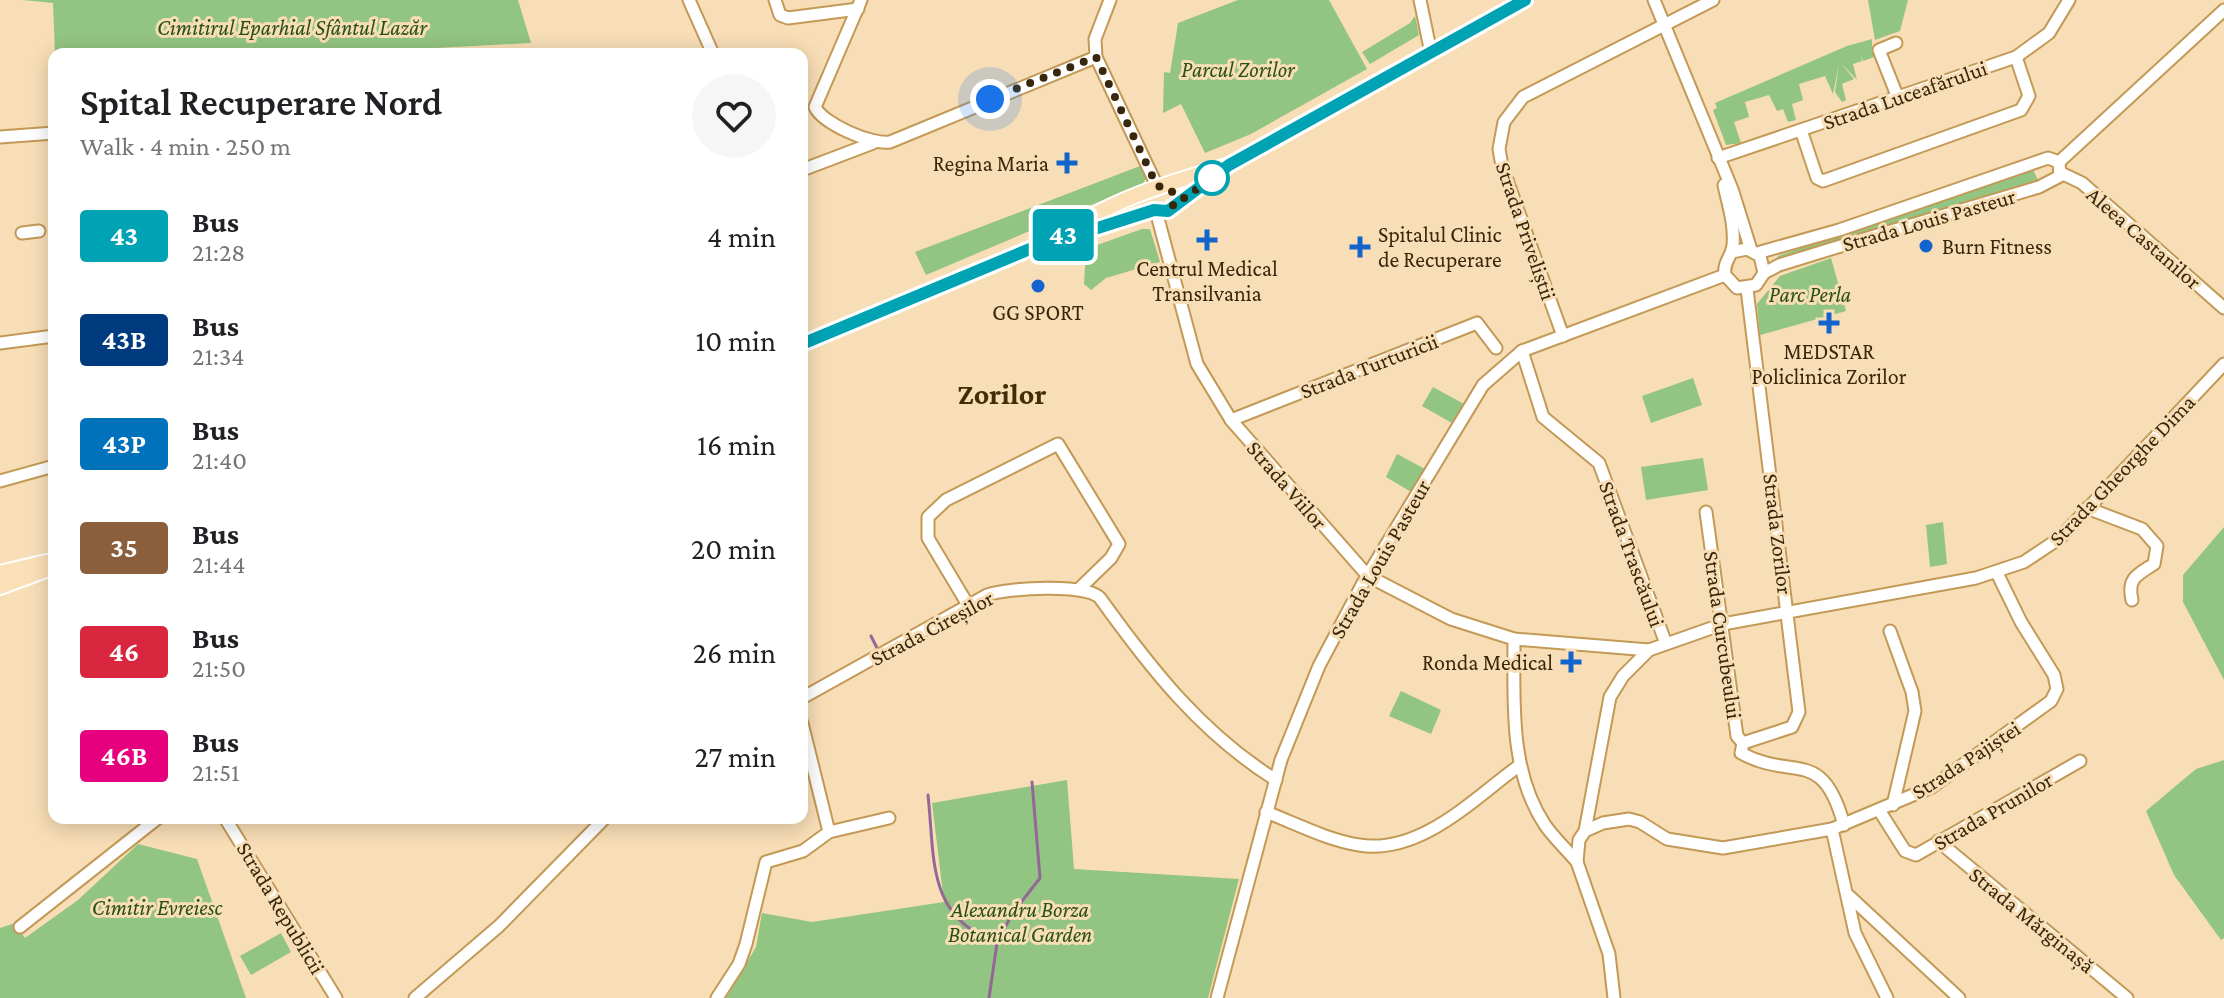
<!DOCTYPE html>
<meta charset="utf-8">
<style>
:root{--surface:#fff;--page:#f6f6f6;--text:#202124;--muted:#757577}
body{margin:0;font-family:"Crimson Pro",serif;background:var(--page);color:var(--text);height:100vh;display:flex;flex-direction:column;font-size:30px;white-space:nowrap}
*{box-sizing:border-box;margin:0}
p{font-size:26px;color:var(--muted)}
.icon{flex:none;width:44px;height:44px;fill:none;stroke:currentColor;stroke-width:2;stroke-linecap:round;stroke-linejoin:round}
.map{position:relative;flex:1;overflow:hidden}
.panel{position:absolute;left:48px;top:48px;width:760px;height:776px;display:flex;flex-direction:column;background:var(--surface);border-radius:16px;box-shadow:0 4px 20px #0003}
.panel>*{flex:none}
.badge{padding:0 16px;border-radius:6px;font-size:28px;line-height:52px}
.you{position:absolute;width:40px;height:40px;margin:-20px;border:6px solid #fff;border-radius:50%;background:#1a73e8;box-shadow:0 0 0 12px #1a73e833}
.map>.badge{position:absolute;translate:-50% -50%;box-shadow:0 0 0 4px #fff}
.round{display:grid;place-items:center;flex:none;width:84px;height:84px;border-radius:42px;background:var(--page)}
.overview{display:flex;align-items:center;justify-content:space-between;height:136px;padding:0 32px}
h1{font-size:38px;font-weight:600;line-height:60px}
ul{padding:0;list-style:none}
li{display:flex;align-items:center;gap:24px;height:104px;padding:0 32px}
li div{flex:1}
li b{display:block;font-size:30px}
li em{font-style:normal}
li .badge{min-width:88px;font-weight:700;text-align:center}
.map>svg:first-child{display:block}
.green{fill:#92c482}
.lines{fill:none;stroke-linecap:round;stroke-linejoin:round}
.stream{stroke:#966696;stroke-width:3}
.minor-casing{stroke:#c39956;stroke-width:15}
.major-casing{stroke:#fff;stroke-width:18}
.minor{stroke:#fff;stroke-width:11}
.major{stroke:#fbe0b7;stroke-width:14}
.line-casing{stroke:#fff;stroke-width:18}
.line{stroke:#00a3b4;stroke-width:12}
.walk{stroke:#38270a;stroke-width:8;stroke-dasharray:0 14.4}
.poi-dot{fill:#1363cd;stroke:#f8deb6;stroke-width:3}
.stop-dot{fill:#fff;stroke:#00a3b4;stroke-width:4}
.labels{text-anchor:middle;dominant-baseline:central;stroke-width:6;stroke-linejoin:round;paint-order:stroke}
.park-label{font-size:22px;font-style:italic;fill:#275016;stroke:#f8deb6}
.street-label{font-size:22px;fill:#38270a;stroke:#f8deb6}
.poi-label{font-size:22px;fill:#38270a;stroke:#f8deb6}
.district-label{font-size:30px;font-weight:bold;fill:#422d07;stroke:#f8deb6}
</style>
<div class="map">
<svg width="2224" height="998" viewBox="0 0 2224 998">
<rect width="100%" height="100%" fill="#f8deb6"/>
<g class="green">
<polygon points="23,0 518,0 531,43 323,54 55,54 53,3"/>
<polygon points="1238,0 1329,0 1367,69 1251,134 1205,153 1181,104 1163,113 1164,72 1170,73 1178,23"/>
<polygon points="1868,0 1908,0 1900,31 1875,40"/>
<polygon points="1415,16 1419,35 1370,64 1362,52 1410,23"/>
<polygon points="1872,39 1872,52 1879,51 1877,56 1863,61 1861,56 1862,61 1853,64 1857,80 1841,63 1854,79 1842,84 1846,100 1842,102 1835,92 1839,64 1833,94 1825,76 1799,84 1803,100 1792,104 1796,120 1788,122 1783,109 1777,111 1769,95 1745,102 1749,117 1734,122 1741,143 1726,145 1713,110 1717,108 1715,103 1847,46"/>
<polygon points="1140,166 1146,179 1143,183 926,275 915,252"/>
<polygon points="2032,168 2039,182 1777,258 1778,256"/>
<polygon points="1142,229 1150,229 1160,262 1106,278 1091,290 1084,284 1086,249"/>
<polygon points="1831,258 1846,311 1760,335 1757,304 1780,276"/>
<polygon points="1693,378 1702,405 1651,423 1642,396"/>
<polygon points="1433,387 1464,404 1452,423 1422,406"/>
<polygon points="1397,454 1425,469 1413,493 1386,477"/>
<polygon points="1703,458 1708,490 1646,500 1641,467"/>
<polygon points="1943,522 1947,564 1930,567 1926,525"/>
<polygon points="2224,527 2224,680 2183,602 2183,575"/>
<polygon points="1401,691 1441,710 1431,734 1389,716"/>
<polygon points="2224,760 2224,938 2221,940 2174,875 2146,811 2196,769"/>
<polygon points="1067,780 1074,869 1239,879 1208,998 726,998 756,947 762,913 812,922 944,902 932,803"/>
<polygon points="138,844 197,859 246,998 0,998 0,928 15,923 25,938 78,900"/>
<polygon points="281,933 291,952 251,975 240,956"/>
</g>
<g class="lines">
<g class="stream">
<polyline points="871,636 878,650"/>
<path d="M 928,795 C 935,858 926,917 997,943"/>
<polyline points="989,998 997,943 1012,914 1040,878 1032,782"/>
</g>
<g class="minor-casing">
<g id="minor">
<polyline points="689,0 713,54"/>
<polyline points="775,0 780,15 788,18 858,9"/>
<path d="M 861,0 L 815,107 C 823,124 872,145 890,142 L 1096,57"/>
<polyline points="1110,0 1095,39 1096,57 1157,186"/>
<polyline points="1420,0 1431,53"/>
<polyline points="1654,0 1732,189 1751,250"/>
<polyline points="1896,43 1879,50 1898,98"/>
<polyline points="1801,130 1817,178 1823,181 2021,110 2029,96 2016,57"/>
<polyline points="0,137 54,133"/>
<polyline points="1718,158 2016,57 2049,33 2069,0"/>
<polyline points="2059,162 2224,10"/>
<polyline points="802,170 873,143"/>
<polyline points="2061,173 2082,183 2224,308"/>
<path d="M 1724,185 C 1728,204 1735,225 1733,245 C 1732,257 1723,261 1725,275 L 1737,288 L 1756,285 L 1764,273 L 1760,256 L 1747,249 L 1732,252"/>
<polyline points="1156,211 1197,364 1231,420 1368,576 1451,619 1514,639 1649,650"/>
<polyline points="22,233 39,231"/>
<polyline points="1757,253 1839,230 2048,158 2059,162"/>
<polyline points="1764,273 1779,265 1844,245 2039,187 2060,176 2059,162"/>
<polyline points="1563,336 1502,166 1499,149 1504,122 1523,97 1713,0"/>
<polyline points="0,343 54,336"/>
<polyline points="1522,351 1543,417 1599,463 1665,641"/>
<polyline points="1231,420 1477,323 1496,348"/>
<polyline points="0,481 54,466"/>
<path d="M 2087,508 L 2142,529 L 2157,546 L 2154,564 C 2137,575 2127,578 2132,600"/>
<path d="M 1706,512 L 1737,736 L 1743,743 L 1741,753 C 1794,782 1822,745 1844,825"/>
<polyline points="968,605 928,538 928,517 946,500 1058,444 1119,544 1111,558 1079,589"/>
<polyline points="1890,631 1912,692 1915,711 1893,805"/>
<path d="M 1514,639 C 1514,701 1509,771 1545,825 C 1554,838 1567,850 1577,862"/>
<path d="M 802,698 L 987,595 C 1007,588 1087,583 1100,598 C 1151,669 1201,733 1276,780"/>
<polyline points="802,723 829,832"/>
<polyline points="1743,743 1792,727 1799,712 1747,289"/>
<polyline points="1879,810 1905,851 1916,855 2080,761"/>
<path d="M 1266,812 C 1295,823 1327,840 1359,845 C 1421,855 1474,798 1520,765"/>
<polyline points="225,818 336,998"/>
<polyline points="1832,829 1855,933 1887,998"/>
<polyline points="1585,831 1610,697 1623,676 1649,650 1723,624 1976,578 2024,562 2060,538 2224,364"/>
<polyline points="1938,841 2127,998"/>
<polyline points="1848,895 1959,998"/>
<polyline points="20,927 158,818"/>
<polyline points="415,998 499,926 605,818"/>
<polyline points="717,998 739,964 746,944 766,862 803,851 829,832 889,818"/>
<polyline points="1217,998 1281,760 1319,666 1363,583 1483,385 1522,351 1725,275"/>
<polyline points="1614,998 1609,954 1577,862 1579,840 1585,831 1603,823 1629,819 1640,822 1667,839 1723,848 1832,829 1932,787 2051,701 2057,689 2054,675 2021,622 1997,573"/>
</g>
</g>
<g class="major-casing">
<g id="major">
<polyline points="1173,206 1229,165 1525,0"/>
<polyline points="1066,234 1082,233 1154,210"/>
<path d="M 802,344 L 1066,234 C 1111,198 1174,182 1229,165"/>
<polyline points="0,573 46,562"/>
<polyline points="0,587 54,567"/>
</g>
</g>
<use href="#minor" class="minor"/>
<use href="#major" class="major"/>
</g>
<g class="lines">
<g class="line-casing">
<polyline id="line" points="802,344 1066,234 1082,233 1154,210 1168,211 1229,165 1525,0"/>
</g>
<use href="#line" class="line"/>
<polyline class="walk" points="990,99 1096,57 1157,186 1169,188 1174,194 1173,206 1212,178"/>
</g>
<g class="poi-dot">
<path d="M1063 151h8v8h8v8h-8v8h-8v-8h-8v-8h8z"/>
<path d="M1203 228h8v8h8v8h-8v8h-8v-8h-8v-8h8z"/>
<circle cx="1926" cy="246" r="8"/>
<path d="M1356 235h8v8h8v8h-8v8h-8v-8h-8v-8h8z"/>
<circle cx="1038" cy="286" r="8"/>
<path d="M1825 311h8v8h8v8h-8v8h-8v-8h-8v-8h8z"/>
<path d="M1567 650h8v8h8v8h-8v8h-8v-8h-8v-8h8z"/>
</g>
<circle class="stop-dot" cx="1212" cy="178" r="16"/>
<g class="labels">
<g class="park-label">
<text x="292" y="27">Cimitirul Eparhial Sfântul Lazăr</text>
<text x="1238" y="69">Parcul Zorilor</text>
<text x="1810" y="294">Parc Perla</text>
<text x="157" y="907">Cimitir Evreiesc</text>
<text x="1020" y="909">Alexandru Borza<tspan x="1020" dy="25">Botanical Garden</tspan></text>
</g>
<g class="street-label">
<text transform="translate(1905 95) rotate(-19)">Strada Luceafărului</text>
<text transform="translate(1929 220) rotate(-16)">Strada Louis Pasteur</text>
<text transform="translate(1526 231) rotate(71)">Strada Priveliștii</text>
<text transform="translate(2144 238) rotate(41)">Aleea Castanilor</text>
<text transform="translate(1369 366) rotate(-21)">Strada Turturicii</text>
<text transform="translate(2122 470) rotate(-46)">Strada Gheorghe Dima</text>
<text transform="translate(1287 485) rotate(49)">Strada Viilor</text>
<text transform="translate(1778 534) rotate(83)">Strada Zorilor</text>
<text transform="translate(1632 554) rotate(70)">Strada Trascăului</text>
<text transform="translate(1380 559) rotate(-60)">Strada Louis Pasteur</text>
<text transform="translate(932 628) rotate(-28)">Strada Cireșilor</text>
<text transform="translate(1723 635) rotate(82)">Strada Curcubeului</text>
<text transform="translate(1966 760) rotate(-33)">Strada Pajiștei</text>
<text transform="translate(1993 811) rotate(-30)">Strada Prunilor</text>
<text transform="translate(281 908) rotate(59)">Strada Republicii</text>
<text transform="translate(2032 920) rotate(39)">Strada Mărginașă</text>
</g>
<g class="poi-label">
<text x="1049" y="163" text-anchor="end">Regina Maria</text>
<text x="1378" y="234" text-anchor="start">Spitalul Clinic<tspan x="1378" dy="25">de Recuperare</tspan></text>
<text x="1942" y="246" text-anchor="start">Burn Fitness</text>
<text x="1207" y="268">Centrul Medical<tspan x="1207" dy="25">Transilvania</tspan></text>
<text x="1038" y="312">GG SPORT</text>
<text x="1829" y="351">MEDSTAR<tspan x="1829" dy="25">Policlinica Zorilor</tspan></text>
<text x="1553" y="662" text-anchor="end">Ronda Medical</text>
</g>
<g class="district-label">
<text x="1002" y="393">Zorilor</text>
</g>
</g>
</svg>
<div class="you" style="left:990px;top:99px"></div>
<b class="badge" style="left:1063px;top:235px;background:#00a3b4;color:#fff">43</b>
<section class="panel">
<div class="overview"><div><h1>Spital Recuperare Nord</h1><p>Walk · 4 min · 250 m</p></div><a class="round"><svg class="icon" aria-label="heart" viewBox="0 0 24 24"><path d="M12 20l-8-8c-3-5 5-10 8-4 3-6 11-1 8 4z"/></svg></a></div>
<ul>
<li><span class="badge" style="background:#00a3b4;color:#fff">43</span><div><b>Bus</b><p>21:28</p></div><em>4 min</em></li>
<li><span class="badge" style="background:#003b80;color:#fff">43B</span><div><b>Bus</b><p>21:34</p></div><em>10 min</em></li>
<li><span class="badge" style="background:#0072bc;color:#fff">43P</span><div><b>Bus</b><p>21:40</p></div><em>16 min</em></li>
<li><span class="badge" style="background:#8b5e3c;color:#fff">35</span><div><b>Bus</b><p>21:44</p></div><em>20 min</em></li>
<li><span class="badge" style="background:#d7263d;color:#fff">46</span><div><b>Bus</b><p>21:50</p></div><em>26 min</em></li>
<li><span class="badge" style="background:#e6007e;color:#fff">46B</span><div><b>Bus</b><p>21:51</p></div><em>27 min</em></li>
</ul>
</section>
</div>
